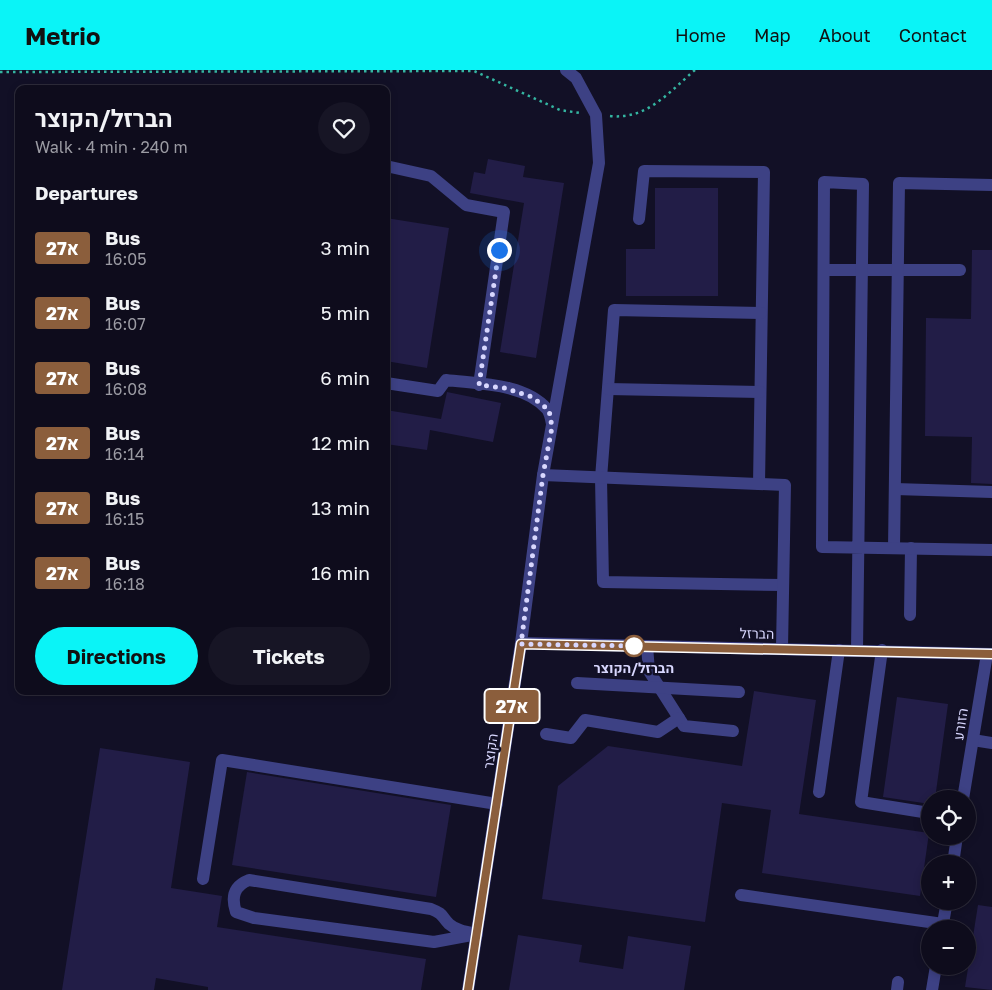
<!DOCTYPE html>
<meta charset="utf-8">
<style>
:root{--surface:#0e0c1c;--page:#171525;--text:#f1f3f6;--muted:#9b9ba3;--line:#2e2c3b;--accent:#0af4f7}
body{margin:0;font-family:"Golos Text",Heebo,sans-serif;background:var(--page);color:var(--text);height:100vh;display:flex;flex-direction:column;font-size:19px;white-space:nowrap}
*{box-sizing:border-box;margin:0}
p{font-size:16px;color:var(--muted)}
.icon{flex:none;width:28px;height:28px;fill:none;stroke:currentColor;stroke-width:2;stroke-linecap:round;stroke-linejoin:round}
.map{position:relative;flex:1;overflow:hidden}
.panel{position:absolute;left:15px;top:15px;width:375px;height:610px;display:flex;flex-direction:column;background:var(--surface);border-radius:10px;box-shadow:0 2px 8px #0003,0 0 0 1px var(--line)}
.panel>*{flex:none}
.badge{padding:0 10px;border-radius:4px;font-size:18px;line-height:32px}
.controls{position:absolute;left:921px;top:720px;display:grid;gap:10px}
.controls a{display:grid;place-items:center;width:55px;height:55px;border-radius:50%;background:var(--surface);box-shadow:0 2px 8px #0003,0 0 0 1px var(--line);font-size:25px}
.you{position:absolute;width:25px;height:25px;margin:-12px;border:4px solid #fff;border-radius:50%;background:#1a73e8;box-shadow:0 0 0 8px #1a73e833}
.map>.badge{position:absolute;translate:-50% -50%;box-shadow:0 0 0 2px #fff}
h2{padding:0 20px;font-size:19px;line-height:45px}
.round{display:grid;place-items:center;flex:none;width:52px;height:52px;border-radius:26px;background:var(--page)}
.head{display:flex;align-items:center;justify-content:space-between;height:85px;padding:0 20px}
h1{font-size:24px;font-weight:700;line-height:38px}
.cta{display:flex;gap:10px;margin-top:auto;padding:10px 20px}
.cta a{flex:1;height:58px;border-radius:30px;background:var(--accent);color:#111;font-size:20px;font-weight:700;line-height:58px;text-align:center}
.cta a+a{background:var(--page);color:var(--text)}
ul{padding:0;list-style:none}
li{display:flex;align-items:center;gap:15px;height:65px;padding:0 20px}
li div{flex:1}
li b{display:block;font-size:19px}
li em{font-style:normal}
li .badge{min-width:55px;font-weight:700;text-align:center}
header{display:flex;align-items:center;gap:30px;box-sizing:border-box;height:70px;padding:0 25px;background:var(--accent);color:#111}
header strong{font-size:24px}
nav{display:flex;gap:28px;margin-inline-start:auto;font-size:18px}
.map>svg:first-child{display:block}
.building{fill:#221d47}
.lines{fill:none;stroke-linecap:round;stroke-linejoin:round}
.path{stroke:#34b5a1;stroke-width:2.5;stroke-dasharray:2.5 4;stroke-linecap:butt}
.minor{stroke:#3d4184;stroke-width:12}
.line-casing{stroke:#fff;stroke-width:11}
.line{stroke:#8b5e3c;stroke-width:8}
.walk{stroke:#d8d7fe;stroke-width:5;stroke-dasharray:0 9}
.stop-dot{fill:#fff;stroke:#8b5e3c;stroke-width:2.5}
.labels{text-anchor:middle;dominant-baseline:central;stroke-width:5;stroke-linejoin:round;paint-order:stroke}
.street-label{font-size:14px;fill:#d8d7fe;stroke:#121026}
.stop-label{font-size:14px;font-weight:bold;fill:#d8d7fe;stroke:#121026}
</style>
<header>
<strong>Metrio</strong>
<nav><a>Home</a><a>Map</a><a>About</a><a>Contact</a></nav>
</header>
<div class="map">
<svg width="992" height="920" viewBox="0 0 992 920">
<rect width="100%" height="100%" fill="#121026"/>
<g class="building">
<polygon points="488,89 525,96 523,107 564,113 536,288 500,282 524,133 470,123 474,102 485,104"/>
<polygon points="655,118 718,118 718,226 626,226 626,179 655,179"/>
<polygon points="386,148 449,158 427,298 386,291"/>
<polygon points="972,180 992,180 992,414 971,413 972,367 925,366 926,248 971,249"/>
<polygon points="447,322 501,333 493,372 430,360 427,380 386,374 386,340 441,349"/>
<polygon points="754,621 816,630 799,744 929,763 920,826 762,803 771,740 722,733 705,852 542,829 558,716 608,676 742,696"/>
<polygon points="897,627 948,634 935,729 930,729 930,734 883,727"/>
<polygon points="100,678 190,692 171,818 222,826 217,857 426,889 421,920 208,920 208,917 156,908 154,920 62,920"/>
<polygon points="247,702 451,735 436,827 232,795"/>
<polygon points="978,835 992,837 992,920 965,917"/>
<polygon points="518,865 582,875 579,892 623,899 628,866 691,876 684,920 509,920"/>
</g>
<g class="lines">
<g class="path">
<polyline points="0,2 474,1 560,40 580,43"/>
<path d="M 610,46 C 647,50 669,22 695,0"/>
</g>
<g class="minor">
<polyline points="386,96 431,106 466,135 504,142 479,315"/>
<polyline points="639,149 644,101 764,102 759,414"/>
<polyline points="824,200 960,200"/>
<polyline points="761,243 614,240 601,408 603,512 783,515"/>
<path d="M 386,313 L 438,321 L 446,310 C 478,314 524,313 547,339 C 550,343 551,349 552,354"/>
<polyline points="608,319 760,322"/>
<polyline points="543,405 785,415 782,578"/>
<polyline points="895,419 992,422"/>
<polyline points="894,478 899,113 992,115"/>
<polyline points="910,545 911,478"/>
<polyline points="521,573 992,584"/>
<polyline points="647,576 649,601 684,656 733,661"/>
<polyline points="857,580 863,114 824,112 822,477 992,480"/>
<polyline points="882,580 861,732 929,743"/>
<polyline points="577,613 739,622"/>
<polyline points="546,664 571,668 585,650 658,662 679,648"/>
<polyline points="973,670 992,673"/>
<polyline points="819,722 839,580"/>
<polyline points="963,729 987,584"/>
<polyline points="953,794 957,766"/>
<polyline points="203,809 222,690 497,734"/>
<path d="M 249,810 L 431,839 C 444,844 441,846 449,854 C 457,861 467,862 477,864 L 434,872 L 254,848 L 236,842 C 231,827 234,816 249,810 Z"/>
<polyline points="741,825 943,854"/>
<polyline points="942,859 947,831"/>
<polyline points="468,920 521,573 543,405 599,93 596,45 576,8 566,0"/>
<polyline points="897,920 898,912"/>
<polyline points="932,920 936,896"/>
</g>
</g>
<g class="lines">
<g class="line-casing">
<polyline id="line" points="468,920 521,574 992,584"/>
</g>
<use href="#line" class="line"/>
<polyline class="walk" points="499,180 479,315 505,318 532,327 549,340 552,357 543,405 521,574 634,576"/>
</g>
<circle class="stop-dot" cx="634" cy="576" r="10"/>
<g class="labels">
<g class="street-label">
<text transform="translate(757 563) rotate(1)">הברזל</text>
<text transform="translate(960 654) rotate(-81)">הזורע</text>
<text transform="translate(490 681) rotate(-82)">הקוצר</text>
</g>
<g class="stop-label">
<text x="634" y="597">הברזל/הקוצר</text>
</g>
</g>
</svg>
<div class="controls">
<a><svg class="icon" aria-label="locate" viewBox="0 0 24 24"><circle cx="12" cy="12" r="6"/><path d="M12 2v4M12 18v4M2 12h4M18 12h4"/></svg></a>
<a>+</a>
<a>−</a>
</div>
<div class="you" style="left:499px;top:180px"></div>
<b class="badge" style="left:512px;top:636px;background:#8b5e3c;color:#fff">27א</b>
<section class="panel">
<div class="head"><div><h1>הברזל/הקוצר</h1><p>Walk · 4 min · 240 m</p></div><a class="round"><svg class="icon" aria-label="heart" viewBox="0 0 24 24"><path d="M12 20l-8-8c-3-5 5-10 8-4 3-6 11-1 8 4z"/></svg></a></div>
<h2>Departures</h2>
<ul>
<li><span class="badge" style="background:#8b5e3c;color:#fff">27א</span><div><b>Bus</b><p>16:05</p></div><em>3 min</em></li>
<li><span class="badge" style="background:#8b5e3c;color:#fff">27א</span><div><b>Bus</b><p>16:07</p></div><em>5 min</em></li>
<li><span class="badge" style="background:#8b5e3c;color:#fff">27א</span><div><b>Bus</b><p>16:08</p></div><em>6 min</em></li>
<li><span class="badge" style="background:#8b5e3c;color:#fff">27א</span><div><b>Bus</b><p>16:14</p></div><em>12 min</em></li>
<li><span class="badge" style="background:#8b5e3c;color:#fff">27א</span><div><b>Bus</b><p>16:15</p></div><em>13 min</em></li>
<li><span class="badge" style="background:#8b5e3c;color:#fff">27א</span><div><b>Bus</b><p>16:18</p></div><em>16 min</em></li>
</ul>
<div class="cta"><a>Directions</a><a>Tickets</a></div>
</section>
</div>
